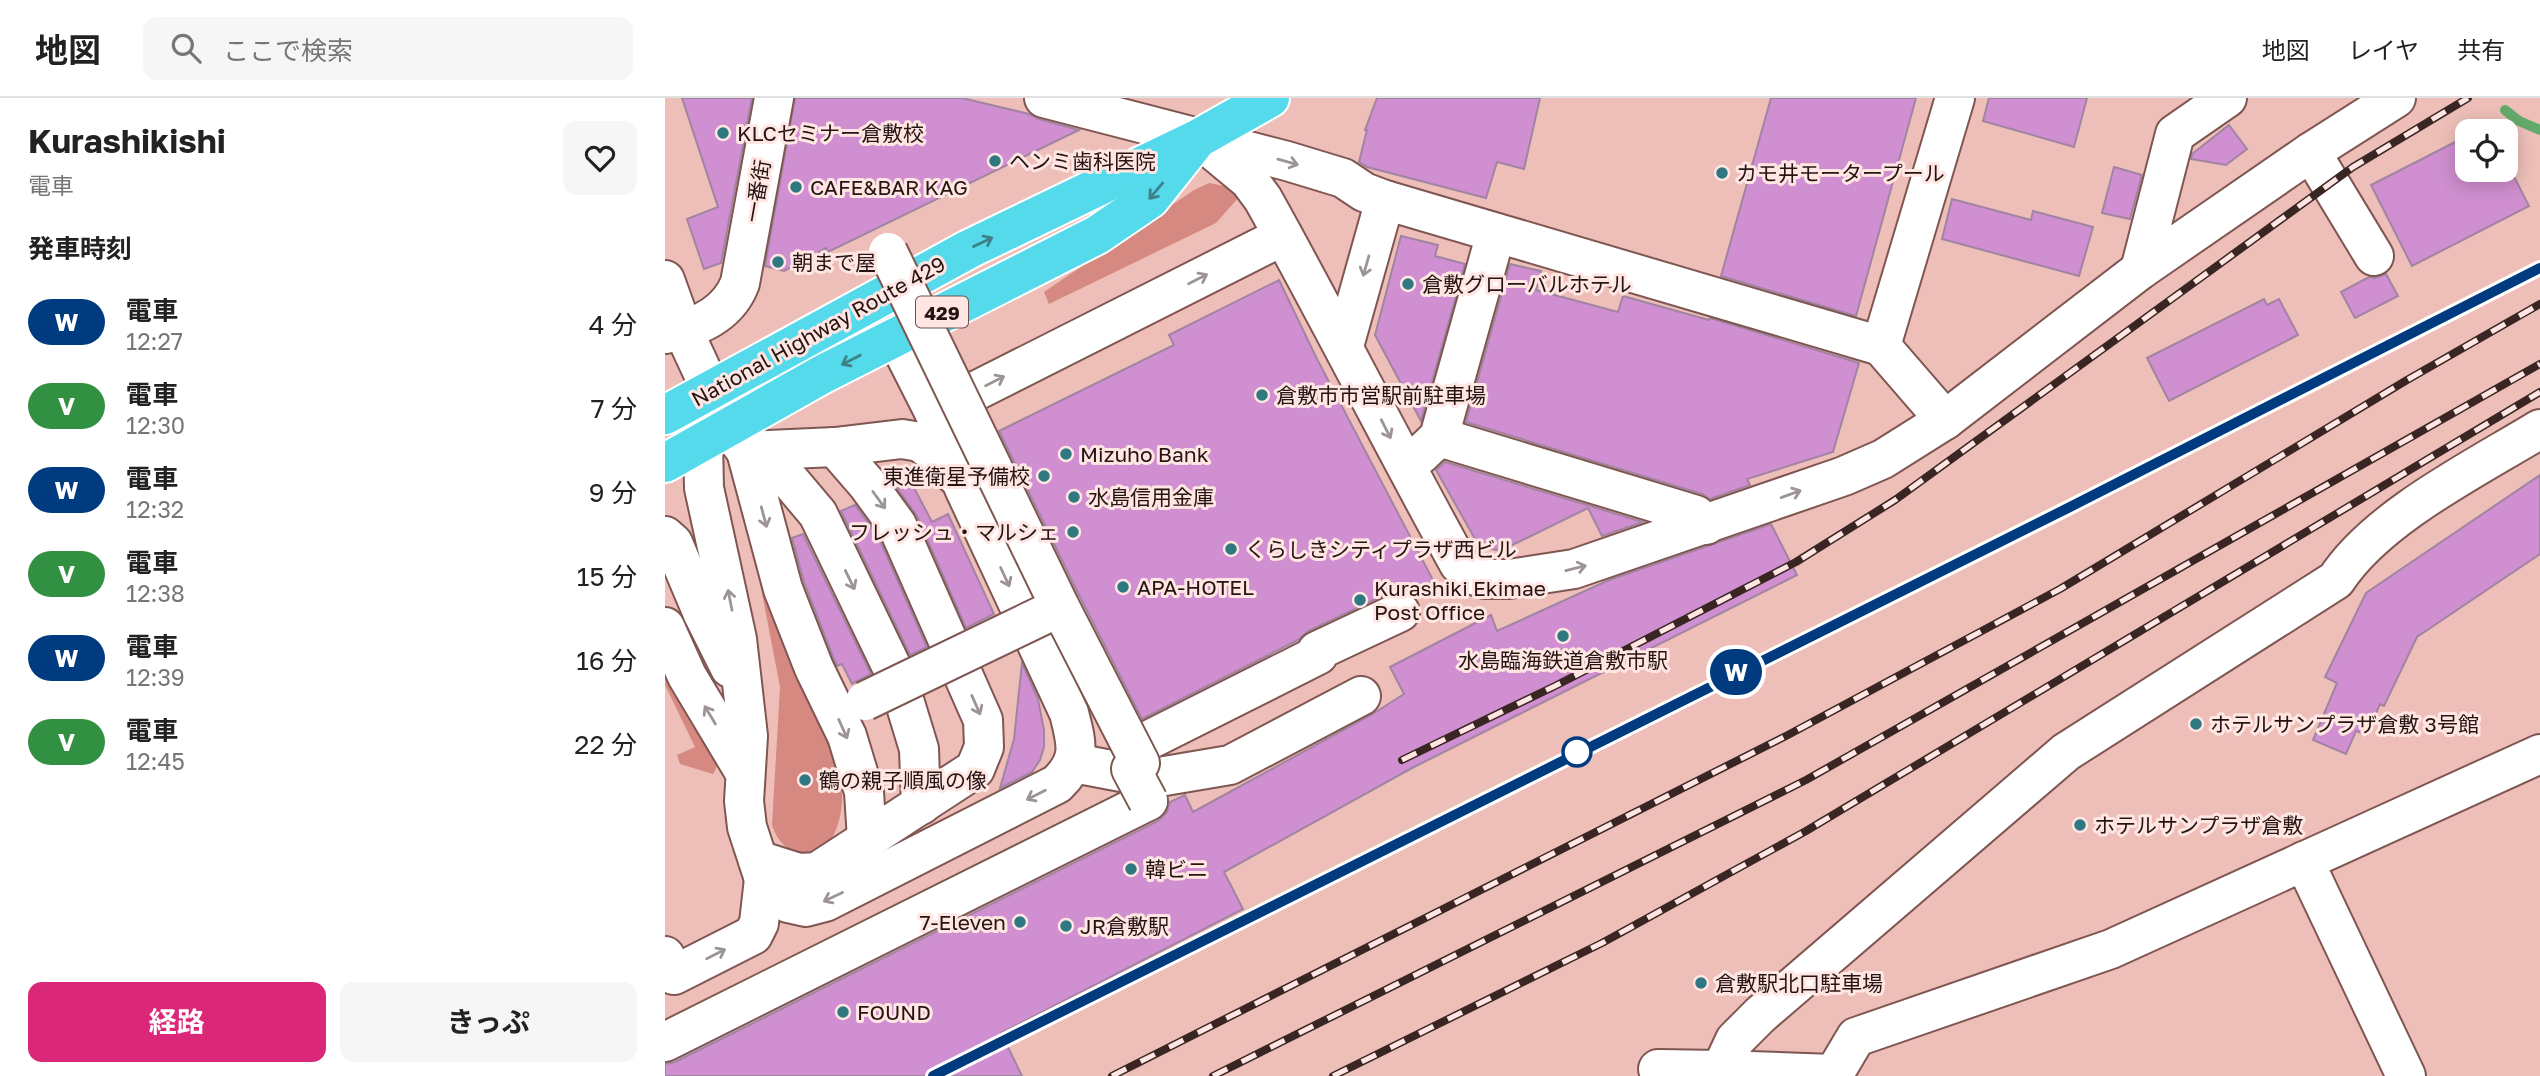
<!DOCTYPE html>
<html lang="ja">
<meta charset="utf-8">
<style>
:root{--surface:#fff;--page:#f6f6f6;--text:#222;--muted:#767676;--line:#e0e0e0;--accent:#db2777}
body{margin:0;font-family:"Golos Text","Noto Sans JP",sans-serif;background:var(--page);color:var(--text);height:100vh;display:flex;flex-direction:column;font-size:26px;white-space:nowrap}
*{box-sizing:border-box;margin:0}
p{font-size:23px;color:var(--muted)}
.icon{flex:none;width:38px;height:38px;fill:none;stroke:currentColor;stroke-width:2;stroke-linecap:round;stroke-linejoin:round}
.map{position:relative;flex:1;overflow:hidden}
.drawer{display:flex;flex-direction:column;background:var(--surface);width:665px}
.drawer>*{flex:none}
.badge{padding:0 14px;border-radius:23px;font-size:24px;line-height:46px}
.controls{position:absolute;left:1790px;top:21px;display:grid;gap:14px}
.controls a{display:grid;place-items:center;width:63px;height:63px;border-radius:14px;background:var(--surface);box-shadow:0 4px 18px #0003;font-size:35px}
.map>.badge{position:absolute;translate:-50% -50%;box-shadow:0 0 0 4px #fff}
h2{padding:0 28px;font-size:26px;line-height:63px}
.round{display:grid;place-items:center;flex:none;width:74px;height:74px;border-radius:14px;background:var(--page)}
.headline{display:flex;align-items:center;justify-content:space-between;height:119px;padding:0 28px}
h1{font-size:33px;font-weight:700;line-height:52px}
.cta{display:flex;gap:14px;margin-top:auto;padding:14px 28px}
.cta a{flex:1;height:80px;border-radius:14px;background:var(--accent);color:#fff;font-size:28px;font-weight:700;line-height:80px;text-align:center}
.cta a+a{background:var(--page);color:var(--text)}
ul{padding:0;list-style:none}
li{display:flex;align-items:center;gap:21px;height:84px;padding:0 28px}
li div{flex:1}
li b{display:block;font-size:26px}
li em{font-style:normal}
li .badge{min-width:77px;font-weight:700;text-align:center}
header{display:flex;align-items:center;gap:42px;box-sizing:border-box;height:98px;padding:0 35px;background:var(--surface);border-bottom:2px solid var(--line)}
header strong{font-size:33px}
nav{display:flex;gap:38px;margin-inline-start:auto;font-size:24px}
.search{width:490px;height:63px;background:var(--page);display:flex;align-items:center;gap:18px;box-sizing:border-box;padding:0 24px;border-radius:14px;color:var(--muted);font-size:26px}
main{display:flex;flex:1;min-height:0}
.map>svg:first-child{display:block}
.green{fill:#d58981}
.lines{fill:none;stroke-linecap:round;stroke-linejoin:round}
.stream{stroke:#64aa6b;stroke-width:10}
.building{fill:#d08fd0;stroke:#a184a1;stroke-width:2}
.minor-casing{stroke:#7f5651;stroke-width:42}
.highway-casing{stroke:#fff;stroke-width:42}
.minor{stroke:#fff;stroke-width:38}
.highway{stroke:#54daea;stroke-width:38}
.rail-casing{stroke:#392623;stroke-width:8}
.rail{stroke:#ffe6e3;stroke-width:5;stroke-dasharray:16;stroke-linecap:butt}
.minor-bridge-casing{stroke:#7f5651;stroke-width:42;stroke-linecap:butt}
.minor-bridge{stroke:#fff;stroke-width:38}
.oneway{stroke:#9c9594}
.oneway2{stroke:#3e8189}
.line-casing{stroke:#fff;stroke-width:16}
.line{stroke:#003b80;stroke-width:10}
.poi-dot{fill:#307881;stroke:#ffe6e3;stroke-width:2.5}
.stop-dot{fill:#fff;stroke:#003b80;stroke-width:3.5}
.labels{text-anchor:middle;dominant-baseline:central;stroke-width:6;stroke-linejoin:round;paint-order:stroke}
.shield{fill:#ffe6e3;stroke:#665351;stroke-width:2}
.shield-label{font-size:19px;font-weight:bold;fill:#241412}
.poi-label{font-size:21px;fill:#241412;stroke:#ffe6e3;text-anchor:start}
.street-label{font-size:21px;fill:#241412;stroke:#ffe6e3}
</style>
<header>
<strong>地図</strong>
<div class="search"><svg class="icon" aria-label="search" viewBox="0 0 24 24"><circle cx="10" cy="10" r="6"/><path d="M15 15l6 6"/></svg>ここで検索</div>
<nav><a>地図</a><a>レイヤ</a><a>共有</a></nav>
</header>
<main>
<section class="drawer">
<div class="headline"><div><h1>Kurashikishi</h1><p>電車</p></div><a class="round"><svg class="icon" aria-label="heart" viewBox="0 0 24 24"><path d="M12 20l-8-8c-3-5 5-10 8-4 3-6 11-1 8 4z"/></svg></a></div>
<h2>発車時刻</h2>
<ul>
<li><span class="badge" style="background:#003b80;color:#fff">W</span><div><b>電車</b><p>12:27</p></div><em>4 分</em></li>
<li><span class="badge" style="background:#319041;color:#fff">V</span><div><b>電車</b><p>12:30</p></div><em>7 分</em></li>
<li><span class="badge" style="background:#003b80;color:#fff">W</span><div><b>電車</b><p>12:32</p></div><em>9 分</em></li>
<li><span class="badge" style="background:#319041;color:#fff">V</span><div><b>電車</b><p>12:38</p></div><em>15 分</em></li>
<li><span class="badge" style="background:#003b80;color:#fff">W</span><div><b>電車</b><p>12:39</p></div><em>16 分</em></li>
<li><span class="badge" style="background:#319041;color:#fff">V</span><div><b>電車</b><p>12:45</p></div><em>22 分</em></li>
</ul>
<div class="cta"><a>経路</a><a>きっぷ</a></div>
</section>
<div class="map">
<svg width="1875" height="978" viewBox="0 0 1875 978">
<rect width="100%" height="100%" fill="#eebfb9"/>
<g class="green">
<polygon points="544,85 564,89 574,99 551,125 384,206 379,194 529,92"/>
<path d="M 88,448 L 173,665 C 177,687 180,707 172,729 C 159,767 118,763 107,727 L 115,589 Z"/>
<polygon points="0,561 53,666 48,676 15,666 12,657 30,649 0,587"/>
</g>
<g class="lines">
<polyline class="stream" points="1840,12 1854,23 1875,32"/>
</g>
<g class="building">
<polygon points="17,0 87,0 56,165 39,171 22,121 53,109"/>
<polygon points="130,0 297,0 364,16 374,21 414,32 163,154 161,150 119,173 100,168"/>
<polygon points="712,0 875,0 859,71 832,64 821,100 702,69 694,64 702,32 700,32"/>
<polygon points="1106,0 1251,0 1191,218 1056,178"/>
<polygon points="1324,0 1422,0 1409,49 1318,23"/>
<polygon points="1564,27 1582,51 1561,67 1526,61 1527,56"/>
<polygon points="1802,38 1802,72 1841,72 1841,63 1864,108 1747,168 1706,87"/>
<polygon points="1449,69 1477,77 1465,121 1437,115"/>
<polygon points="1287,101 1366,122 1368,113 1428,129 1414,178 1277,141"/>
<polygon points="736,138 773,147 770,158 800,166 756,323 710,237"/>
<polygon points="845,166 876,173 871,192 953,214 958,198 1044,222 1045,220 1194,265 1168,354 1082,381 1085,387 1045,401 1037,396 801,324"/>
<polygon points="1721,176 1733,198 1690,220 1676,194 1704,179 1710,180"/>
<polygon points="614,182 651,259 769,484 746,495 736,492 726,494 643,533 633,542 477,621 415,499 334,333 509,247 504,237"/>
<polygon points="1599,201 1602,207 1614,201 1633,237 1504,303 1482,260"/>
<polygon points="780,364 978,424 937,438 923,410 835,453 814,448 771,372"/>
<polygon points="1875,377 1875,456 1752,539 1719,608 1715,606 1702,637 1691,633 1681,656 1648,642 1672,585 1660,579 1701,495"/>
<polygon points="246,384 267,424 283,416 329,516 301,530 252,418 232,390"/>
<polygon points="190,407 213,438 262,549 245,557 176,413"/>
<polygon points="1106,426 1132,477 747,670 559,774 578,811 336,935 357,978 0,978 0,966 10,964 493,723 502,714 505,704 520,697 528,714 706,617 739,596 725,569 826,517 832,533 944,482"/>
<polygon points="138,436 206,576 187,586 177,566 172,568 169,561 139,484 127,440"/>
<polygon points="357,565 373,601 379,632 379,649 375,662 367,674 335,690 349,641"/>
</g>
<g class="lines">
<g class="minor-casing">
<g id="minor">
<polyline points="379,0 622,63 678,80 699,94 720,102 1216,248 1290,0"/>
<path d="M 543,48 L 584,82 L 598,101 C 665,221 727,345 794,466 L 805,476 L 820,481 L 844,481 L 909,471 L 1179,378 L 1218,361 L 1280,322"/>
<polyline points="1646,54 1709,158"/>
<polyline points="1475,172 1510,36 1562,0"/>
<polyline points="0,182 18,232 63,329 81,353 126,384 153,416 233,582 254,651 256,707"/>
<path d="M 0,236 C 32,230 63,217 75,185 L 109,0"/>
<polyline points="679,248 720,102"/>
<polyline points="1216,248 1280,322 1475,172 1646,54 1731,0"/>
<path d="M 45,293 L 38,344 L 39,390 L 72,541 L 83,638 L 79,703 L 82,729 L 99,781 L 109,796 L 123,805 L 141,809 L 160,804 L 392,686 C 417,662 412,646 404,615 L 299,390 L 269,314 L 231,239"/>
<polyline points="269,314 618,138"/>
<polyline points="774,339 1031,417 1041,427"/>
<polyline points="755,357 774,339 831,135"/>
<polyline points="0,438 8,445 38,516 65,570"/>
<polyline points="0,529 22,578 80,675"/>
<polyline points="468,650 653,557 652,553 735,514"/>
<polyline points="409,665 488,680 565,667 696,598"/>
<polyline points="202,741 199,694 182,638 149,570 118,491 81,353 170,349 237,341 255,344 282,365 290,377"/>
<polyline points="93,762 134,775 152,774 310,671 319,649 318,622 232,427 202,386 170,349"/>
<polyline points="1639,763 1741,978"/>
<polyline points="0,858 9,877 88,837 94,825 99,781"/>
<polyline points="0,944 483,703"/>
<polyline points="993,971 1056,972"/>
<path d="M 1169,976 L 1056,972 L 1070,942 L 1095,917 L 1401,654 L 1671,482 C 1712,419 1811,370 1875,331"/>
<polyline points="1169,976 1191,939 1446,851 1875,656"/>
</g>
</g>
<g class="highway-casing">
<g id="highway">
<polyline points="0,317 304,151 534,40 605,0"/>
<polyline points="0,365 158,276 432,137 485,101 528,47"/>
</g>
</g>
<use href="#minor" class="minor"/>
<use href="#highway" class="highway"/>
<g class="rail-casing">
<g id="rail">
<polyline points="737,662 890,588 1131,464 1230,402 1688,69 1803,0"/>
<polyline points="268,978 1403,410 1875,171"/>
<polyline points="447,978 1121,638 1395,491 1742,282 1875,206"/>
<polyline points="548,978 1141,682 1875,266"/>
<polyline points="668,978 937,845 1141,733 1875,294"/>
</g>
</g>
<use href="#rail" class="rail"/>
<g class="minor-bridge-casing">
<g id="minor-bridge">
<polyline points="223,154 395,509 475,665 466,671 483,703"/>
<polyline points="200,603 395,509"/>
</g>
</g>
<use href="#minor-bridge" class="minor-bridge"/>
</g>
<defs><path id="oneway-shaft" d="M-6 0H5M1.5-3L5.5 0L1.5 3" fill="none" stroke-width="1.6" stroke-linecap="round" stroke-linejoin="round" transform="scale(1.75)"/></defs>
<g class="oneway">
<use href="#oneway-shaft" transform="translate(623 64) rotate(16)"/>
<use href="#oneway-shaft" transform="translate(701 168) rotate(106)"/>
<use href="#oneway-shaft" transform="translate(533 181) rotate(-27)"/>
<use href="#oneway-shaft" transform="translate(330 283) rotate(-27)"/>
<use href="#oneway-shaft" transform="translate(721 331) rotate(63)"/>
<use href="#oneway-shaft" transform="translate(1126 396) rotate(-20)"/>
<use href="#oneway-shaft" transform="translate(214 402) rotate(54)"/>
<use href="#oneway-shaft" transform="translate(99 419) rotate(75)"/>
<use href="#oneway-shaft" transform="translate(911 470) rotate(-14)"/>
<use href="#oneway-shaft" transform="translate(340 479) rotate(65)"/>
<use href="#oneway-shaft" transform="translate(185 482) rotate(64)"/>
<use href="#oneway-shaft" transform="translate(65 502) rotate(-101)"/>
<use href="#oneway-shaft" transform="translate(311 607) rotate(66)"/>
<use href="#oneway-shaft" transform="translate(45 617) rotate(-121)"/>
<use href="#oneway-shaft" transform="translate(178 631) rotate(66)"/>
<use href="#oneway-shaft" transform="translate(371 697) rotate(153)"/>
<use href="#oneway-shaft" transform="translate(168 799) rotate(155)"/>
<use href="#oneway-shaft" transform="translate(51 856) rotate(-27)"/>
</g>
<g class="oneway2">
<use href="#oneway-shaft" transform="translate(491 93) rotate(130)"/>
<use href="#oneway-shaft" transform="translate(318 144) rotate(-26)"/>
<use href="#oneway-shaft" transform="translate(186 262) rotate(153)"/>
</g>
<g class="lines">
<g class="line-casing">
<polyline id="line" points="268,978 1403,410 1875,170"/>
</g>
<use href="#line" class="line"/>
</g>
<g class="poi-dot">
<circle cx="58" cy="35" r="7"/>
<circle cx="330" cy="63" r="7"/>
<circle cx="1057" cy="75" r="7"/>
<circle cx="131" cy="89" r="7"/>
<circle cx="113" cy="164" r="7"/>
<circle cx="743" cy="186" r="7"/>
<circle cx="597" cy="297" r="7"/>
<circle cx="401" cy="356" r="7"/>
<circle cx="379" cy="378" r="7"/>
<circle cx="409" cy="399" r="7"/>
<circle cx="408" cy="434" r="7"/>
<circle cx="566" cy="451" r="7"/>
<circle cx="458" cy="489" r="7"/>
<circle cx="695" cy="502" r="7"/>
<circle cx="898" cy="538" r="7"/>
<circle cx="1531" cy="626" r="7"/>
<circle cx="140" cy="682" r="7"/>
<circle cx="1415" cy="727" r="7"/>
<circle cx="466" cy="771" r="7"/>
<circle cx="355" cy="824" r="7"/>
<circle cx="401" cy="828" r="7"/>
<circle cx="1036" cy="885" r="7"/>
<circle cx="178" cy="914" r="7"/>
</g>
<circle class="stop-dot" cx="912" cy="654" r="14"/>
<g class="labels">
<rect class="shield" x="251" y="198.5" width="52" height="31" rx="5"/>
<g class="shield-label">
<text x="277" y="214">429</text>
</g>
<g class="poi-label">
<text x="72" y="35">KLCセミナー倉敷校</text>
<text x="344" y="63">ヘンミ歯科医院</text>
<text x="1071" y="75">カモ井モータープール</text>
<text x="145" y="89">CAFE&amp;BAR KAG</text>
<text x="127" y="164">朝まで屋</text>
<text x="757" y="186">倉敷グローバルホテル</text>
<text x="611" y="297">倉敷市市営駅前駐車場</text>
<text x="415" y="356">Mizuho Bank</text>
<text x="365" y="378" text-anchor="end">東進衛星予備校</text>
<text x="423" y="399">水島信用金庫</text>
<text x="394" y="434" text-anchor="end">フレッシュ・マルシェ</text>
<text x="580" y="451">くらしきシティプラザ西ビル</text>
<text x="472" y="489">APA-HOTEL</text>
<text x="709" y="490">Kurashiki Ekimae<tspan x="709" dy="24">Post Office</tspan></text>
<text x="898" y="562" text-anchor="middle">水島臨海鉄道倉敷市駅</text>
<text x="1545" y="626">ホテルサンプラザ倉敷 3号館</text>
<text x="154" y="682">鶴の親子順風の像</text>
<text x="1429" y="727">ホテルサンプラザ倉敷</text>
<text x="480" y="771">韓ビニ</text>
<text x="341" y="824" text-anchor="end">7-Eleven</text>
<text x="415" y="828">JR倉敷駅</text>
<text x="1050" y="885">倉敷駅北口駐車場</text>
<text x="192" y="914">FOUND</text>
</g>
<g class="street-label">
<text transform="translate(92 93) rotate(-80)">一番街</text>
<text transform="translate(153 233) rotate(-29)">National Highway Route 429</text>
</g>
</g>
</svg>
<div class="controls">
<a><svg class="icon" aria-label="locate" viewBox="0 0 24 24"><circle cx="12" cy="12" r="6"/><path d="M12 2v4M12 18v4M2 12h4M18 12h4"/></svg></a>
</div>
<b class="badge" style="left:1071px;top:574px;background:#003b80;color:#fff">W</b>
</div>
</main>
